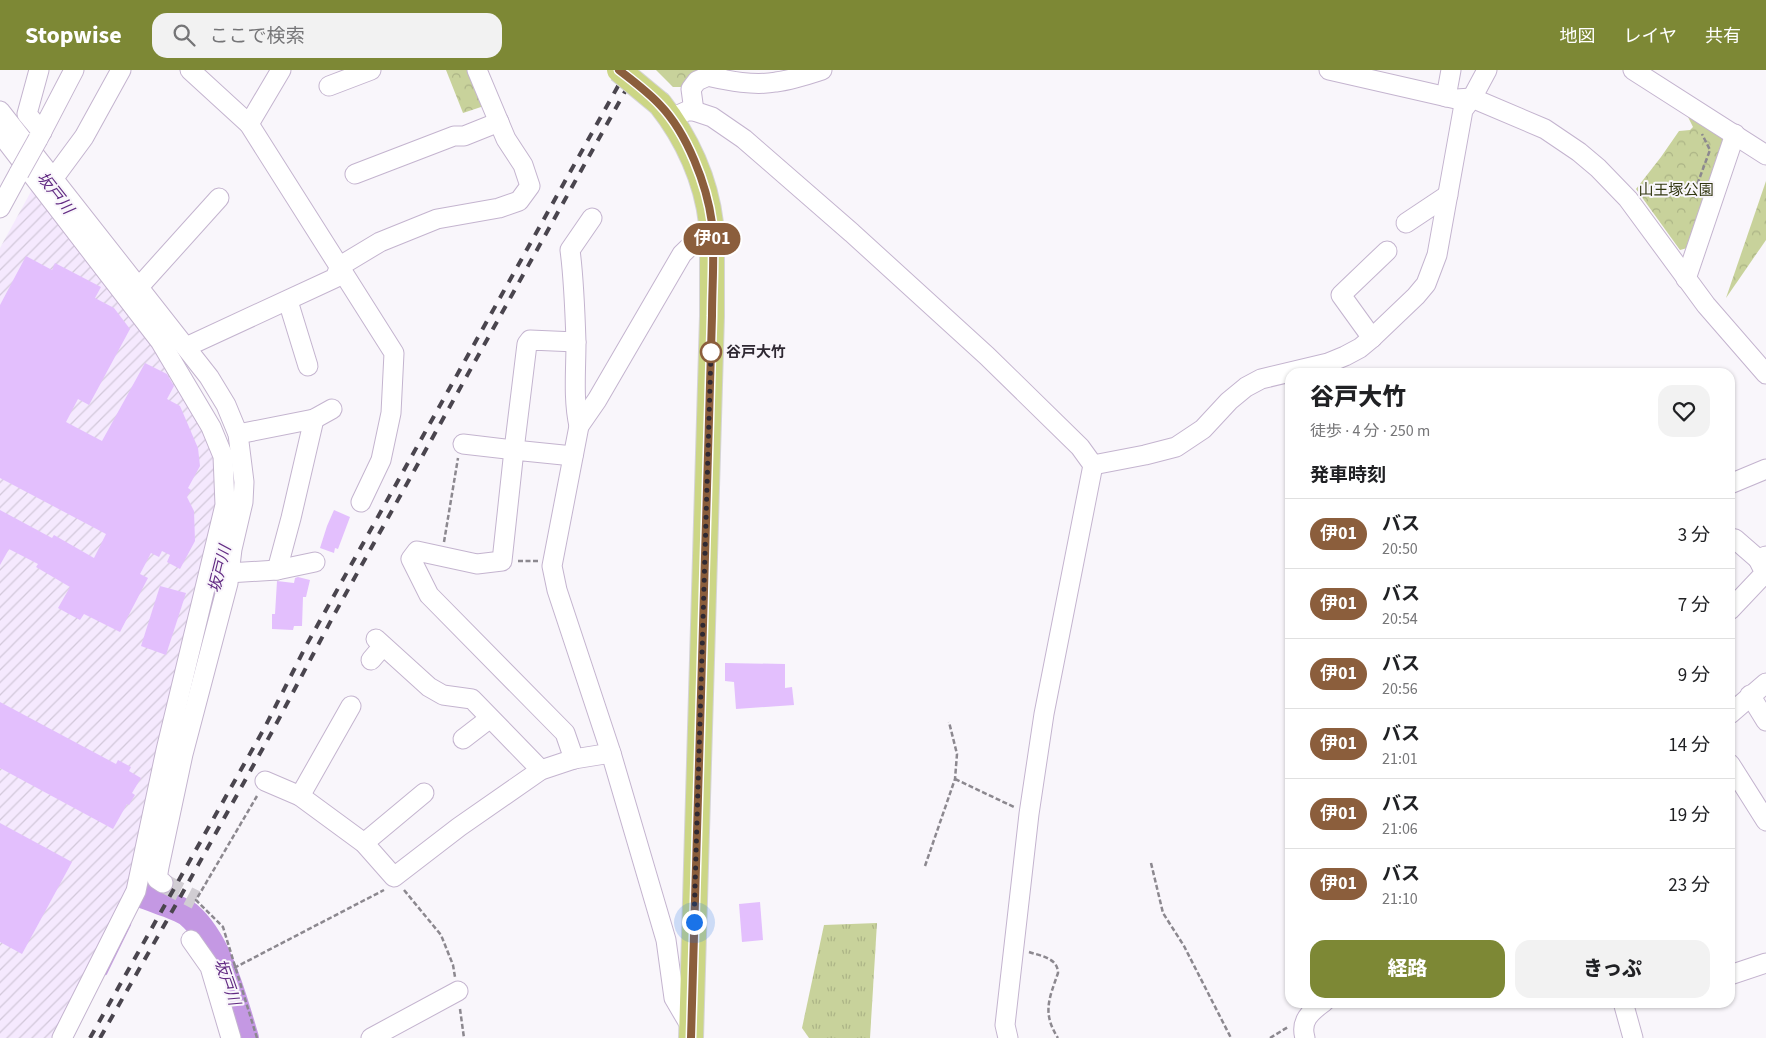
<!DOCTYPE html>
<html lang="ja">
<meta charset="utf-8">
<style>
:root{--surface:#fff;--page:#f2f2f2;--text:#202124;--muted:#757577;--line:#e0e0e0;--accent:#7d8835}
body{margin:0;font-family:"Source Sans 3","Noto Sans JP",sans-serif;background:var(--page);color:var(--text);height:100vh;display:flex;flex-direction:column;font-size:19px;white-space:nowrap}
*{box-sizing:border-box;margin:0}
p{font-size:16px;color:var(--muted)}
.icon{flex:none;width:28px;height:28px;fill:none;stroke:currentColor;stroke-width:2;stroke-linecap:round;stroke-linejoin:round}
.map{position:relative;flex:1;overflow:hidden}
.side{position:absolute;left:1285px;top:298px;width:450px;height:640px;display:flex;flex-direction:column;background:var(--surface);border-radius:15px;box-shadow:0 1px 4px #0004}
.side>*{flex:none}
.badge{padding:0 10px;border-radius:16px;font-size:18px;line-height:32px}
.you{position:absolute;width:25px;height:25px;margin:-12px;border:4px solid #fff;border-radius:50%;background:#1a73e8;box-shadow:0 0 0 8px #1a73e833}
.map>.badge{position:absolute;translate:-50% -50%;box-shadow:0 0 0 2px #fff}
h2{padding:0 25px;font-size:19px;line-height:45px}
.round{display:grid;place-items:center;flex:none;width:52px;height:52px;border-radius:15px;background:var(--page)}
.headline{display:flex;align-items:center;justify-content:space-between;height:85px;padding:0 25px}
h1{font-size:24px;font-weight:800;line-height:38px}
.button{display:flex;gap:10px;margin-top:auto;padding:10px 25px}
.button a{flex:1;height:58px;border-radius:15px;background:var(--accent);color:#fff;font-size:20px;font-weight:800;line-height:58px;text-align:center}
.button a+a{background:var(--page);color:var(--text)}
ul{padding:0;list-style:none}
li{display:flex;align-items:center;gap:15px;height:70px;padding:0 25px;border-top:1px solid var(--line)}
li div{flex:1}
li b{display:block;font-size:19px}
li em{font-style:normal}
li .badge{min-width:55px;font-weight:700;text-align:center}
header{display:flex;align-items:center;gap:30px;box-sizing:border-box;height:70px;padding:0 25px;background:var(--accent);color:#fff}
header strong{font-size:24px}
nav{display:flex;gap:28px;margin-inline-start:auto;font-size:18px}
.search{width:350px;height:45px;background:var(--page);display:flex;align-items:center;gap:12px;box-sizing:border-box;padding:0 18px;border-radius:15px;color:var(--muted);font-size:19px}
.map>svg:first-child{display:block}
.industrial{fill:url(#industrial-furrows)}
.grass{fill:url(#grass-tufts)}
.park{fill:url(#park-crowns)}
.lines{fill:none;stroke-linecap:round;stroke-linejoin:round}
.stream{stroke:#c498e3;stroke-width:4.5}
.river{stroke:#c498e3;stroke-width:26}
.building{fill:#e3bffd}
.minor-tunnel{stroke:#d1cdd3;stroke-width:19;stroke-dasharray:19 9;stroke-linecap:butt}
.minor-casing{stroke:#c4b4cf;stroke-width:21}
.major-casing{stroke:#d5d4d6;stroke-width:26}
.path{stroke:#8c888f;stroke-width:2.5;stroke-dasharray:5 2.5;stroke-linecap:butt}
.minor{stroke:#fff;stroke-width:19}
.major{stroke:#ccd685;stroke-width:24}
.rail{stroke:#4a454e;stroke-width:4;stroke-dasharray:9 9;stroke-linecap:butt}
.minor-bridge-casing{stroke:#c4b4cf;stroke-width:21;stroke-linecap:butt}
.major-bridge-casing{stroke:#d5d4d6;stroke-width:26;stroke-linecap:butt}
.minor-bridge{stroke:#fff;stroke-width:19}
.major-bridge{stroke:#ccd685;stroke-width:24}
.line-casing{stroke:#fff;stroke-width:11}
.line{stroke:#8b5e3c;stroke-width:8}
.walk{stroke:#2f2933;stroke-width:5;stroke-dasharray:0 9}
.stop-dot{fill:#fff;stroke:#8b5e3c;stroke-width:2.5}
.labels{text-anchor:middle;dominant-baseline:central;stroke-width:4;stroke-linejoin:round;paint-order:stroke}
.park-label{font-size:15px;fill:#323711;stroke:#f9f6fb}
.stop-label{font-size:15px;font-weight:bold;fill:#2f2933;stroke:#f9f6fb;text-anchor:start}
.water-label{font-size:16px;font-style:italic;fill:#622b83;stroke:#f9f6fb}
</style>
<header>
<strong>Stopwise</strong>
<div class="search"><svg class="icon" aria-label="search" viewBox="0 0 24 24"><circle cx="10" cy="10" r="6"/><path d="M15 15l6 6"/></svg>ここで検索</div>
<nav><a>地図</a><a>レイヤ</a><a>共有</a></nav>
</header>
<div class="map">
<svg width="1766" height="968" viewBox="0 0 1766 968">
<defs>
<pattern id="industrial-furrows" width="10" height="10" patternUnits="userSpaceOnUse" patternTransform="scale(1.25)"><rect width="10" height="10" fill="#f5e9fe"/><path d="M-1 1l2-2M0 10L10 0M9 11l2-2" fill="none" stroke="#d2c8da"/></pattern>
<pattern id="grass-tufts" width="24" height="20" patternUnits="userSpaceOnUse" patternTransform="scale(1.25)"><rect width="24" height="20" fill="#c8d29b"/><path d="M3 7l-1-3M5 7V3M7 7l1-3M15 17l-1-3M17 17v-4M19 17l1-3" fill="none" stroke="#acb486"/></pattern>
<pattern id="park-crowns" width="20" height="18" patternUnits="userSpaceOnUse" patternTransform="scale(1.25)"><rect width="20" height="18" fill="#c8d29b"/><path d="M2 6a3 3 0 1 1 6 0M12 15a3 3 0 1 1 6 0" fill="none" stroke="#acb486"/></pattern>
</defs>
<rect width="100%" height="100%" fill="#f9f6fb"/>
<polygon class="industrial" points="34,116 158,276 217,384 217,434 128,824 51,968 0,968 0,178"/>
<polygon class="grass" points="877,853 870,968 809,968 802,958 824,855"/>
<g class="park">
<polygon points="446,0 471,0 487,35 463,43"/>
<polygon points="656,0 701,0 684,13 682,17 673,17"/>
<polygon points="1684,39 1724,64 1726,74 1691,177 1680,180 1636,119 1661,87 1679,61 1690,60 1693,57"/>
<polygon points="1766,111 1766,170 1726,228"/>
</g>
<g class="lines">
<polyline class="stream" points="105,903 129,854"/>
<g class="river">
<polyline points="202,579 227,471"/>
<path d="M 149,794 L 142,825 C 153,830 179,837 188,844 C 220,871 234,929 246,968"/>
</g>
</g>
<g class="building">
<polygon points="26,186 52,200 55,193 101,217 95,228 114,238 130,259 89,335 78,329 66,352 102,371 145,293 167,304 174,316 167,329 180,336 198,378 200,396 188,418 191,420 187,427 194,441 195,471 180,499 167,492 170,485 162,481 159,487 151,483 140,504 148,508 120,562 84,544 80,550 58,538 70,517 36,497 38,494 9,479 0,495 0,440 52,468 54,465 94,488 106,464 0,408 0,235"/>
<polygon points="334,440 350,447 338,479 335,478 334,483 320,478 327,456"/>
<polygon points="298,507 310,510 306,527 303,527 302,556 294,556 293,560 272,559 272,544 275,544 277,511 294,513 295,508"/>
<polygon points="160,516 186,523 166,585 141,576"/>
<polygon points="725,593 785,594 785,618 792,617 794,635 736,639 734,612 725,611"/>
<polygon points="0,632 116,694 118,690 131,697 129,701 141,708 132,723 135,725 129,735 127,734 113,759 0,698"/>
<polygon points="0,753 72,792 22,884 0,872"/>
<polygon points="760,832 763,870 742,872 739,834"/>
</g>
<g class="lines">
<polyline class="minor-tunnel" points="163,813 196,830"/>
<g class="minor-casing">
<g id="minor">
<polyline points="39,0 27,44 42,62"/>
<polyline points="190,0 249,54 394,283 391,343 381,390 361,432"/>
<polyline points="1329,0 1456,29 1472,28 1545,59 1579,82 1598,98 1628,129 1706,235 1766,304"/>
<polyline points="1633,0 1766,85"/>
<path d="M 707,6 C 729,11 754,16 776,12 C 792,10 807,5 822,0"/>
<polyline points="329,16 371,0"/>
<polyline points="1446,27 1451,0"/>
<polyline points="0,41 209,307 226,335 238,364 244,412 243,432 232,479 228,513 183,684 159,797 157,809 163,813"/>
<polyline points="694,41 691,19 697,11 717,2"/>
<polyline points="671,48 687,41 694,41 712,47 744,69 852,163 987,286 1080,377 1093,395 1044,644 1029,744 1005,955 1008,968"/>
<polyline points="249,54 281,0"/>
<polyline points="0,63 160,271 211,357 223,386 225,435 166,680 136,821 62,968"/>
<polyline points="38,69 74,0"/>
<polyline points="355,104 454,66 464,66 499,52"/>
<polyline points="53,109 84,67 121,0"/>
<polyline points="0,138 19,103"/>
<polyline points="1406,153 1448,125"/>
<polyline points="1686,209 1735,64"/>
<polyline points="138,218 219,128"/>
<polyline points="288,231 308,296"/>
<polyline points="1372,268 1341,225 1387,181"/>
<polyline points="186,277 335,208 340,196 380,172 437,149 499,138 519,131 530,116 523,95 506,69 477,0"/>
<path d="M 579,356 C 573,329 576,300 576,272 C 575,241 574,210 570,180 L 592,148"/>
<polyline points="238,364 314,349 332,339"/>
<polyline points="463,374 514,380 527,274 530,270 576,272"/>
<polyline points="573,386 514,380 502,491 477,494 417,481 411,489 429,525 565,663 574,689"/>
<polyline points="1093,395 1145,385 1176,377 1203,359 1229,331 1246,317 1261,309 1328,293 1345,286 1360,278 1372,268 1416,226 1426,214 1437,185 1463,40 1472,28 1487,0"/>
<polyline points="1730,414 1766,399"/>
<polyline points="1730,472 1735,469 1758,489 1766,486"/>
<polyline points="277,500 291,448 314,349"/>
<polyline points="228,503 277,500 315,492"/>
<polyline points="1730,540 1765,503 1758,489"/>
<polyline points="376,569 429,617 443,625 472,629 541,700"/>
<polyline points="371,590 383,576"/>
<polyline points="1750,625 1766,651"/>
<polyline points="1730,644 1766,613"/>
<polyline points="463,669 489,649"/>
<polyline points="1730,694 1766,751"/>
<polyline points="265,711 300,726 364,773 394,807 459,757 541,700 574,689 611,683"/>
<polyline points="300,726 351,636"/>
<polyline points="364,773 424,723"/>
<polyline points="191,870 210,897 231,968"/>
<polyline points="1730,905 1766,893"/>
<polyline points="1623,932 1633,968"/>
<polyline points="691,957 674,928 666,870 611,683 557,520 552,496 579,356 597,330 682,184 712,155"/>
<polyline points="371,968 458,921"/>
<path d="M 1305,968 C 1300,951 1310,942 1324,932"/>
</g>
</g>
<g class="major-casing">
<path id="major" d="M 660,34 C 687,68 706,110 711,153 C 713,163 712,174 712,184 C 712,204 712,225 712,246 L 691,968"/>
</g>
<g class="path">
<polyline points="1696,128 1694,123 1710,80 1702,64"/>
<polyline points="444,472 458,388"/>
<polyline points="518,491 538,491"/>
<polyline points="955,709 1014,737"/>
<polyline points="1151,793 1163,843 1184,876 1231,968"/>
<polyline points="925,796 955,709 957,684 949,652"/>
<polyline points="404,820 441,865 453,895 455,907"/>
<path d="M 1029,882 C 1041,886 1058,888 1058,903 C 1049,929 1042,943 1058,968"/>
<polyline points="234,898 384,820"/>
<polyline points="460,939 464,968"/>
<polyline points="257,968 223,857 196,830 257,726"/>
<polyline points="1270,968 1288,957"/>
</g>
<use href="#minor" class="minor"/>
<use href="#major" class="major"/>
<g class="rail">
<polyline points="90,968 265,657 307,574 627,0"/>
<polyline points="100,968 187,815 273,660 335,543 637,0"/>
</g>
<g class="minor-bridge-casing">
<polyline id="minor-bridge" points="19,103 38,69"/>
</g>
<g class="major-bridge-casing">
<polyline id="major-bridge" points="619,0 660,34"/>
</g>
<use href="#minor-bridge" class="minor-bridge"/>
<use href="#major-bridge" class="major-bridge"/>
</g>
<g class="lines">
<g class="line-casing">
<path id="line" d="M 619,0 C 633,11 648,22 660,35 C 687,63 707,115 712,153 C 715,182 712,216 712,246 L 691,968"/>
</g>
<use href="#line" class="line"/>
<polyline class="walk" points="694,852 711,282"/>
</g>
<circle class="stop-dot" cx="711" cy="282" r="10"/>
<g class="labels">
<g class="park-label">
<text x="1676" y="120">山王塚公園</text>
</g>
<g class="stop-label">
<text x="726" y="282">谷戸大竹</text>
</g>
<g class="water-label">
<text transform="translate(55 123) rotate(52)">坂戸川</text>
<text transform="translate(220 499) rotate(-76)">坂戸川</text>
<text transform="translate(227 912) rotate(71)">坂戸川</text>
</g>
</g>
</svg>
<div class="you" style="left:694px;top:852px"></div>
<b class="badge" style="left:712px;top:169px;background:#8b5e3c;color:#fff">伊01</b>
<section class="side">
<div class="headline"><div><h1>谷戸大竹</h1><p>徒歩 · 4 分 · 250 m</p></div><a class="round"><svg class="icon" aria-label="heart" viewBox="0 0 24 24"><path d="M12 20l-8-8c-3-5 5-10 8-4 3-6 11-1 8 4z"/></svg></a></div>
<h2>発車時刻</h2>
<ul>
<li><span class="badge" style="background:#8b5e3c;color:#fff">伊01</span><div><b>バス</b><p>20:50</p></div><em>3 分</em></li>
<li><span class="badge" style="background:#8b5e3c;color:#fff">伊01</span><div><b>バス</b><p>20:54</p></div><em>7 分</em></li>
<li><span class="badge" style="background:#8b5e3c;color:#fff">伊01</span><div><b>バス</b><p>20:56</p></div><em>9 分</em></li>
<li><span class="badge" style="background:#8b5e3c;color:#fff">伊01</span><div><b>バス</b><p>21:01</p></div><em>14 分</em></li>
<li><span class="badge" style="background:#8b5e3c;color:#fff">伊01</span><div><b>バス</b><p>21:06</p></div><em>19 分</em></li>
<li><span class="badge" style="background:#8b5e3c;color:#fff">伊01</span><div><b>バス</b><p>21:10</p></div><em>23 分</em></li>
</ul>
<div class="button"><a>経路</a><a>きっぷ</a></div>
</section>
</div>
